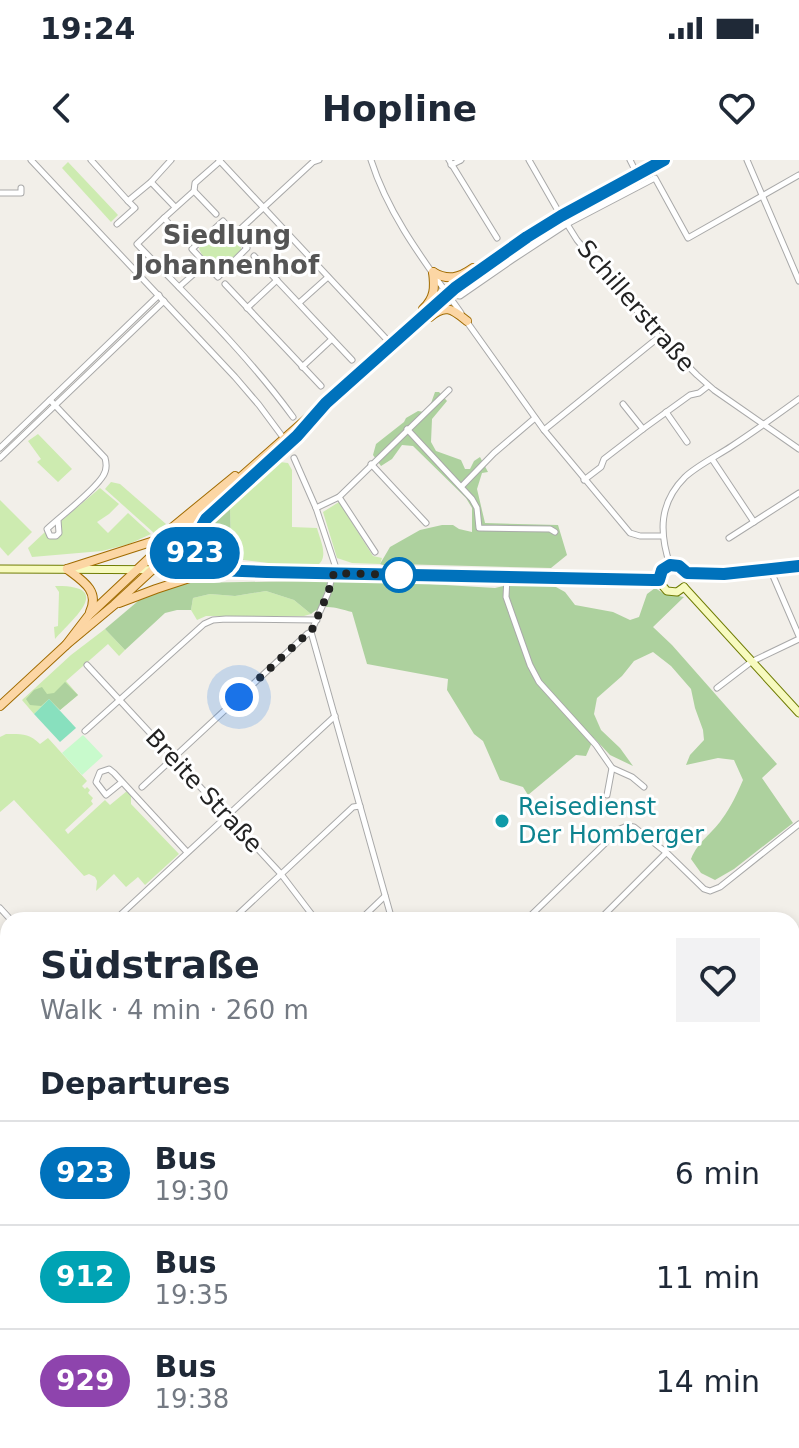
<!DOCTYPE html>
<meta charset="utf-8">
<style>
:root{--surface:#fff;--page:#f2f2f3;--text:#1f2937;--muted:#747a83;--line:#e0e1e3}
body{margin:0;font-family:"DejaVu Sans",sans-serif;background:var(--page);color:var(--text);height:100vh;display:flex;flex-direction:column;font-size:30px;white-space:nowrap}
*{box-sizing:border-box;margin:0}
p{font-size:26px;color:var(--muted)}
.icon{flex:none;width:44px;height:44px;fill:none;stroke:currentColor;stroke-width:2;stroke-linecap:round;stroke-linejoin:round}
.map{position:relative;flex:1;overflow:hidden}
.side{position:absolute;left:0px;top:752px;width:800px;height:536px;display:flex;flex-direction:column;background:var(--surface);border-radius:24px 24px 0 0;box-shadow:0 4px 12px #0003}
.side>*{flex:none}
.badge{padding:0 16px;border-radius:26px;font-size:28px;line-height:52px}
.you{position:absolute;width:40px;height:40px;margin:-20px;border:6px solid #fff;border-radius:50%;background:#1a73e8;box-shadow:0 0 0 12px #1a73e833}
.map>.badge{position:absolute;translate:-50% -50%;box-shadow:0 0 0 4px #fff}
h2{padding:0 40px;font-size:30px;line-height:72px}
.round{display:grid;place-items:center;flex:none;width:84px;height:84px;border-radius:0px;background:var(--page)}
.head{display:flex;align-items:center;justify-content:space-between;height:136px;padding:0 40px}
h1{font-size:38px;font-weight:700;line-height:60px}
ul{padding:0;list-style:none}
li{display:flex;align-items:center;gap:24px;height:104px;padding:0 40px;border-top:2px solid var(--line)}
li div{flex:1}
li b{display:block;font-size:30px}
li em{font-style:normal}
li .badge{min-width:88px;font-weight:700;text-align:center}
.status{display:flex;justify-content:space-between;align-items:center;height:56px;padding:0 40px;background:var(--surface);direction:ltr}
.status svg{height:22px;fill:currentColor}
header{display:flex;justify-content:space-between;align-items:center;height:104px;padding:0 40px;background:var(--surface);font-size:36px;font-weight:700}
.map>svg:first-child{display:block}
.grass{fill:#cdebb0}
.forest{fill:#add19e}
.park{fill:#c8facc}
.pitch{fill:#88e0be}
.lines{fill:none;stroke-linecap:round;stroke-linejoin:round}
.stream{stroke:#aad3df;stroke-width:2}
.street-casing{stroke:#a9a9a9;stroke-width:7}
.secondary-casing{stroke:#707d05;stroke-width:9}
.primary-casing{stroke:#a06b00;stroke-width:10}
.street{stroke:#fff;stroke-width:5}
.secondary{stroke:#f7fabf;stroke-width:7}
.primary{stroke:#fcd6a4;stroke-width:8}
.rail{stroke:#707070;stroke-width:2;stroke-dasharray:16 16;stroke-linecap:butt}
.line-casing{stroke:#fff;stroke-width:18}
.line{stroke:#0072bc;stroke-width:12}
.walk{stroke:#222;stroke-width:8;stroke-dasharray:0 14.4}
.stop-dot{fill:#fff;stroke:#0072bc;stroke-width:4}
.culture-dot{fill:#0f9aa8;stroke:#fff;stroke-width:3}
.labels{text-anchor:middle;dominant-baseline:central;stroke-width:6;stroke-linejoin:round;paint-order:stroke}
.street-label{font-size:24px;fill:#222;stroke:#fff}
.culture-label{font-size:24px;fill:#0d838f;stroke:#fff;text-anchor:start}
.neighbourhood-label{font-size:26px;font-weight:bold;fill:#555;stroke:#fff}
</style>
<div class="status"><b>19:24</b><svg viewBox="0 0 49 12"><path d="M0 12V9h3v3zM5 12V6h3v6zM10 12V3h3v9zM15 12V0h3v12zM26 1h20v11H26zM47 4h2v5h-2z"/></svg></div>
<header><svg class="icon" aria-label="back" viewBox="0 0 24 24"><path d="M15 5l-7 7 7 7"/></svg>Hopline<svg class="icon" aria-label="heart" viewBox="0 0 24 24"><path d="M12 20l-8-8c-3-5 5-10 8-4 3-6 11-1 8 4z"/></svg></header>
<div class="map">
<svg width="799" height="1288" viewBox="0 0 799 1288">
<rect width="100%" height="100%" fill="#f2efe9"/>
<g class="grass">
<polygon points="68,2 118,55 111,62 62,8"/>
<path d="M 219,68 L 225,69 L 241,87 L 241,90 L 220,110 C 212,108 201,96 199,88 Z"/>
<polygon points="38,274 72,309 58,322 37,302 41,299 28,281"/>
<path d="M 280,302 L 288,303 L 292,310 L 292,367 L 317,368 C 320,380 329,396 318,405 L 285,405 L 244,400 L 231,388 L 230,348 Z"/>
<polygon points="111,322 120,324 166,364 154,373 105,329"/>
<polygon points="100,328 119,344 109,354 97,362 108,373 128,353 151,374 129,384 102,391 32,397 28,388 45,372 49,379 58,379 61,373 60,362"/>
<polygon points="0,340 32,372 8,396 0,387"/>
<polygon points="339,342 373,396 382,398 380,404 352,403 337,398 323,352"/>
<path d="M 55,426 C 114,425 75,457 55,479 L 54,467 L 58,466 L 59,432 Z"/>
<polygon points="266,431 294,440 311,454 304,456 206,456 197,460 191,450 193,438 210,434 235,436"/>
<polygon points="105,469 125,490 119,496 108,484 66,521 78,535 60,550 49,539 34,554 22,540 71,495"/>
<path d="M 6,574 C 21,574 29,573 40,584 L 48,578 L 87,621 L 82,626 L 85,629 L 87,627 L 90,630 L 88,633 L 93,638 L 91,641 L 93,644 L 65,670 L 68,674 L 105,640 L 110,645 L 127,631 L 131,636 L 131,644 L 179,694 L 145,725 L 138,717 L 126,727 L 114,714 L 96,731 L 97,721 L 95,717 L 89,714 L 84,716 L 14,640 L 0,652 L 0,577 Z"/>
<polygon points="0,1171 8,1173 8,1279 3,1288 0,1288"/>
<polygon points="16,1280 114,1280 109,1288 12,1288"/>
</g>
<g class="forest">
<polygon points="435,232 439,232 447,241 432,259 431,282 436,291 461,300 465,309 470,309 474,301 480,297 488,312 482,313 477,329 485,363 558,365 567,395 551,408 395,404 389,407 380,404 390,387 420,370 442,365 453,365 459,369 472,372 472,348 466,338 413,286 402,285 392,299 381,306 373,295 376,284 404,262 406,258 418,251 424,252 430,246"/>
<polygon points="230,348 231,388 244,400 208,397 203,394 199,386 202,374"/>
<path d="M 363,420 L 495,428 L 516,423 L 547,422 L 565,432 L 575,445 L 613,452 L 630,460 L 639,457 L 647,434 L 655,428 L 663,433 L 684,437 L 653,467 L 672,485 L 777,604 L 762,618 L 793,663 L 734,709 L 715,720 L 701,713 L 691,699 C 699,680 711,675 722,659 C 731,647 737,634 743,620 L 734,600 L 718,598 L 686,605 L 690,595 L 704,580 L 703,570 L 695,548 L 691,529 L 671,506 L 653,492 L 634,501 L 622,516 L 597,538 L 594,554 L 601,570 L 620,588 L 633,606 L 610,595 L 594,578 L 586,596 L 576,595 L 528,635 L 523,627 L 500,620 L 483,581 L 474,574 L 447,530 L 448,519 L 367,504 L 352,452 C 336,448 324,442 311,454 L 294,440 L 266,431 L 235,436 L 210,434 L 193,438 L 191,450 L 177,450 L 165,453 L 125,490 L 105,469 L 144,436 L 164,429 L 190,423 Z"/>
<polygon points="65,522 78,535 60,550 49,539 41,546 30,545 26,539 34,530 42,527 47,534 54,533"/>
<polygon points="0,1058 8,1060 8,1146 0,1142"/>
<polygon points="114,1280 425,1280 434,1288 109,1288"/>
</g>
<polygon class="park" points="83,575 103,596 82,615 62,593"/>
<polygon class="pitch" points="49,539 76,568 60,582 34,554"/>
<g class="lines">
<g class="stream">
<polyline points="0,1244 8,1247"/>
<polyline points="85,1280 99,1288"/>
</g>
<g class="street-casing">
<g id="street">
<polyline points="31,0 235,217 259,245 285,280"/>
<polyline points="91,0 128,41 151,22 171,0"/>
<polyline points="219,0 391,184"/>
<path d="M 371,0 C 389,57 427,105 461,153"/>
<polyline points="449,0 497,78"/>
<polyline points="529,0 561,56"/>
<polyline points="630,0 637,14"/>
<polyline points="747,0 799,121"/>
<polyline points="451,5 461,0"/>
<polyline points="151,22 175,47"/>
<polyline points="194,31 216,54"/>
<polyline points="0,33 21,33 21,28"/>
<path d="M 164,58 L 137,84 C 191,140 247,194 293,257"/>
<polyline points="117,64 135,48 128,41"/>
<polyline points="567,64 577,80 659,177 697,215 714,230 799,289"/>
<polyline points="235,74 223,61 192,89 218,117 247,88 235,74 313,2 319,0"/>
<polyline points="184,81 164,58 194,31 195,23 220,1"/>
<polyline points="254,96 352,200"/>
<polyline points="225,124 321,226"/>
<polyline points="179,127 205,104"/>
<polyline points="450,135 460,136 512,100 567,64 655,18 688,78 799,15"/>
<polyline points="299,143 328,117"/>
<polyline points="247,148 277,120"/>
<polyline points="467,162 544,270 630,373 640,376 662,376"/>
<polyline points="302,207 332,179"/>
<path d="M 50,240 L 105,298 C 107,305 107,310 103,316 C 93,332 62,355 47,369 L 50,376 L 56,376 L 59,373 L 58,360"/>
<polyline points="623,244 643,269"/>
<polyline points="666,252 687,282"/>
<polyline points="407,269 472,339 477,348 479,368 550,369 555,372"/>
<polyline points="544,270 659,177"/>
<polyline points="0,288 159,135"/>
<polyline points="0,298 164,141"/>
<polyline points="294,298 316,348 335,405 328,433 311,472 392,760"/>
<polyline points="712,299 754,362"/>
<polyline points="371,304 426,363"/>
<polyline points="584,320 601,307 604,299 643,269 690,235 699,233 708,226"/>
<polyline points="462,326 494,293 535,258"/>
<polyline points="339,337 375,392"/>
<polyline points="316,348 339,337 449,230"/>
<polyline points="729,378 799,333"/>
<path d="M 670,405 C 659,372 659,343 685,317 C 698,305 717,296 732,286 C 755,271 777,255 799,239"/>
<polyline points="770,409 799,476"/>
<polyline points="507,417 506,437 530,505 539,522 596,585 612,608 607,635"/>
<polyline points="87,505 281,714 316,760"/>
<polyline points="717,528 751,502 799,479"/>
<polyline points="85,571 204,464 213,460 226,459 317,460"/>
<polyline points="612,608 632,617 644,627"/>
<polyline points="122,622 106,635 96,622 100,612 109,609 114,613 187,692"/>
<polyline points="142,627 307,474 311,472"/>
<polyline points="0,748 11,760"/>
<polyline points="117,758 335,556"/>
<polyline points="232,760 353,647 360,646"/>
<polyline points="360,760 385,736"/>
<polyline points="526,760 620,669 627,666 634,667 667,693 704,729 710,731 720,727 799,664"/>
<polyline points="599,760 666,693"/>
<polyline points="0,851 8,846"/>
<polyline points="0,858 8,867"/>
<polyline points="0,908 8,922"/>
<polyline points="0,963 8,956"/>
<polyline points="792,1009 799,1000"/>
<polyline points="587,1288 594,1280"/>
</g>
</g>
<g class="secondary-casing">
<g id="secondary">
<polyline points="0,409 214,410 659,420"/>
<polyline points="659,420 662,410 670,405 679,406 687,413 724,414 799,406"/>
<polyline points="659,420 661,424 667,431 677,432 684,427"/>
<polyline points="684,427 799,553"/>
<polyline points="0,1163 8,1166"/>
<polyline points="301,1280 315,1288"/>
</g>
</g>
<g class="primary-casing">
<g id="primary">
<path d="M 433,112 C 448,121 459,118 473,108"/>
<path d="M 423,149 C 435,138 435,127 433,112"/>
<path d="M 430,157 C 446,143 453,150 467,161"/>
<polyline points="199,369 192,383 197,396 214,410"/>
<polyline points="67,409 157,380 235,316"/>
<path d="M 67,409 C 83,421 100,431 90,452"/>
<polyline points="119,443 156,429 214,410"/>
<polyline points="66,485 89,455 157,391 455,128 527,77 561,56 664,0"/>
<polyline points="0,546 66,485 114,445 297,276 310,262"/>
</g>
</g>
<use href="#street" class="street"/>
<use href="#secondary" class="secondary"/>
<use href="#primary" class="primary"/>
<g class="rail">
<polyline points="792,1044 799,1035"/>
<polyline points="603,1288 609,1280"/>
</g>
</g>
<g class="lines">
<g class="line-casing">
<polyline id="line" points="664,0 561,56 527,77 455,128 326,243 297,276 206,359 192,383 197,396 214,410 267,412 653,420 659,420 662,410 670,405 679,406 687,413 724,414 799,406"/>
</g>
<use href="#line" class="line"/>
<polyline class="walk" points="239,537 307,474 311,472 328,433 334,413 399,415"/>
</g>
<circle class="stop-dot" cx="399" cy="415" r="16"/>
<circle class="culture-dot" cx="502" cy="661" r="8"/>
<g class="labels">
<g class="street-label">
<text transform="translate(636 146) rotate(49)">Schillerstraße</text>
<text transform="translate(204 631) rotate(47)">Breite Straße</text>
</g>
<g class="culture-label">
<text x="518" y="647">Reisedienst<tspan x="518" dy="28">Der Homberger</tspan></text>
</g>
<g class="neighbourhood-label">
<text x="227" y="75">Siedlung<tspan x="227" dy="30">Johannenhof</tspan></text>
</g>
</g>
</svg>
<div class="you" style="left:239px;top:537px"></div>
<b class="badge" style="left:195px;top:393px;background:#0072bc;color:#fff">923</b>
<section class="side">
<div class="head"><div><h1>Südstraße</h1><p>Walk · 4 min · 260 m</p></div><a class="round"><svg class="icon" aria-label="heart" viewBox="0 0 24 24"><path d="M12 20l-8-8c-3-5 5-10 8-4 3-6 11-1 8 4z"/></svg></a></div>
<h2>Departures</h2>
<ul>
<li><span class="badge" style="background:#0072bc;color:#fff">923</span><div><b>Bus</b><p>19:30</p></div><em>6 min</em></li>
<li><span class="badge" style="background:#00a3b4;color:#fff">912</span><div><b>Bus</b><p>19:35</p></div><em>11 min</em></li>
<li><span class="badge" style="background:#8e44ad;color:#fff">929</span><div><b>Bus</b><p>19:38</p></div><em>14 min</em></li>
</ul>
</section>
</div>
